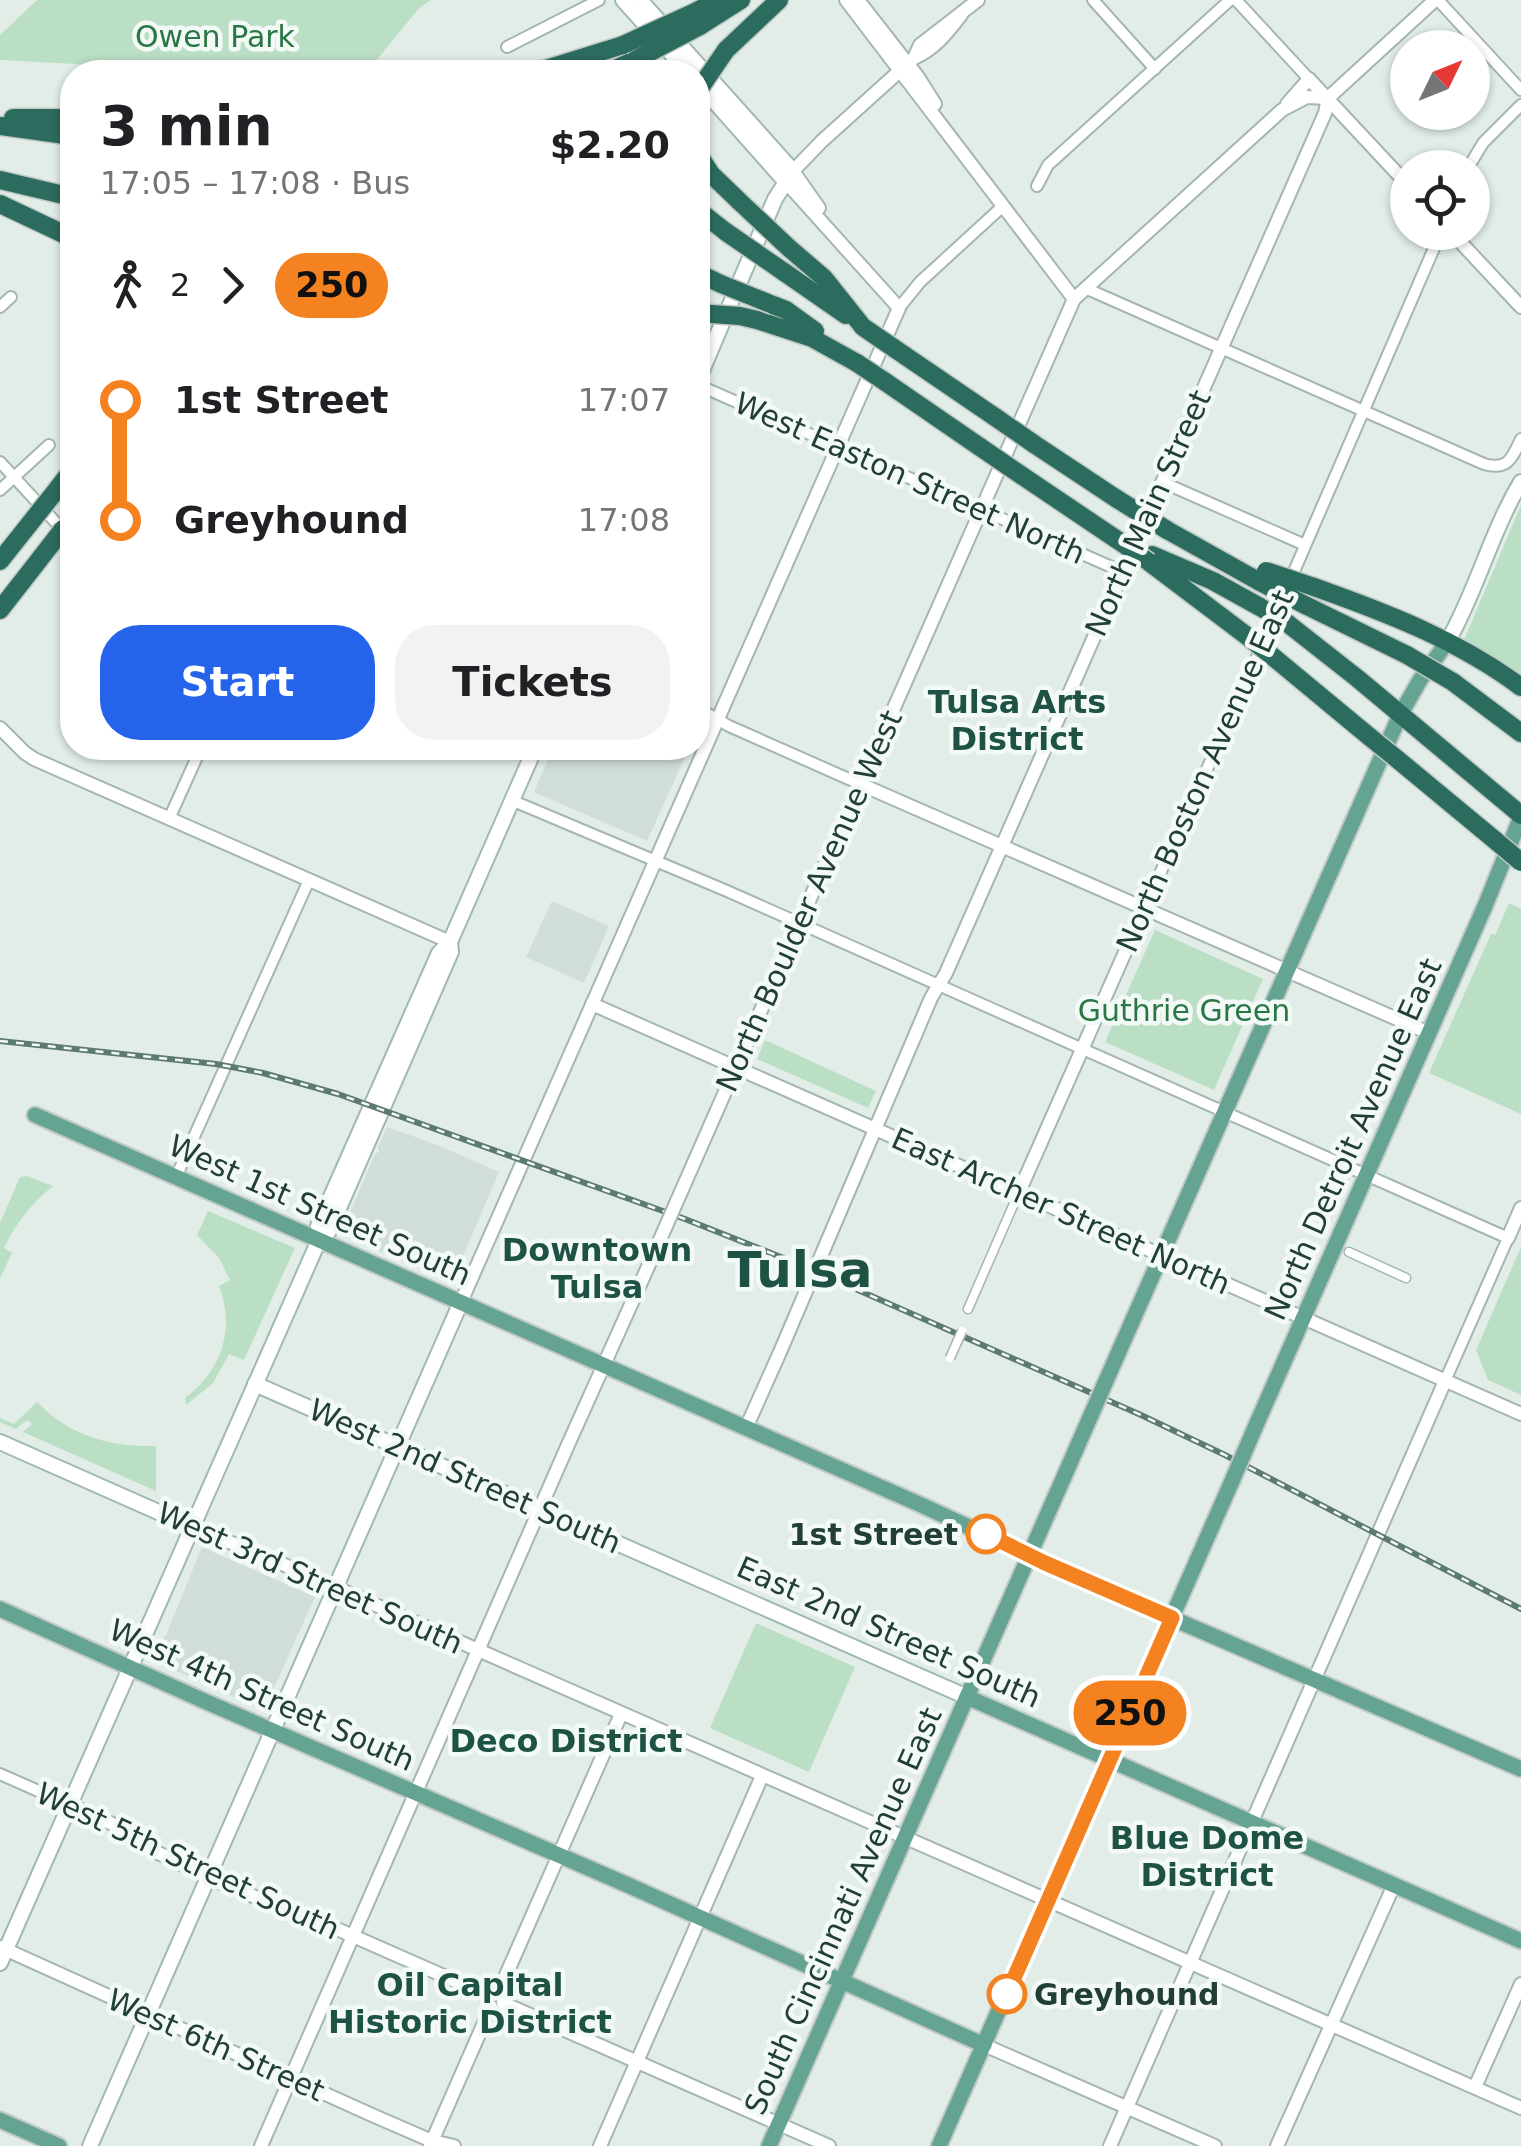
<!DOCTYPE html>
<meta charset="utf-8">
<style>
:root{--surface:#fff;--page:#f2f2f2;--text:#202124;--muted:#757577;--accent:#2563eb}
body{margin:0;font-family:"DejaVu Sans",sans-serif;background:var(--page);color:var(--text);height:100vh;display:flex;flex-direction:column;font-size:38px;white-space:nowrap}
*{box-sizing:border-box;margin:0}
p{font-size:32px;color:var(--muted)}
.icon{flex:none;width:55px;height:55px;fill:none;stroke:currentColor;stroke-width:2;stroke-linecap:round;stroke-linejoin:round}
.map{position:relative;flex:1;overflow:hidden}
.side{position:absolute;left:60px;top:60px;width:650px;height:700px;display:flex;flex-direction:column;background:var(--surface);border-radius:40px;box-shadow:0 2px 8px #0004}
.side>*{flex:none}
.badge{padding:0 20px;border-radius:32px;font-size:35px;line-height:65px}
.needle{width:65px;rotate:47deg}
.buttons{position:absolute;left:1390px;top:30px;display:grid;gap:20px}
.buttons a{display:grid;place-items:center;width:100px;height:100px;border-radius:50%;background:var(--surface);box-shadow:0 2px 8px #0004;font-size:50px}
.map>.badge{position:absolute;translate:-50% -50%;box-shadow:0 0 0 5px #fff}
.legs{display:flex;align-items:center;gap:15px;height:110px;padding:0 40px;font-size:32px}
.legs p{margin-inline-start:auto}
.head{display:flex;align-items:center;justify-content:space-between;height:170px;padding:0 40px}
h1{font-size:55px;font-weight:700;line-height:75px}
.cta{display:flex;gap:20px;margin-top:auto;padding:20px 40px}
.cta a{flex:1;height:115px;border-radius:40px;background:var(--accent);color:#fff;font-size:40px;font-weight:700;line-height:115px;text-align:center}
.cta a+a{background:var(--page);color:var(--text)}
ul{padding:0 40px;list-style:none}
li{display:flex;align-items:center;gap:35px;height:120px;font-size:38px}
li i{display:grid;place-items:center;width:15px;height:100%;margin:0 12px;background:currentColor}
li i::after{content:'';width:25px;height:25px;margin:-12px;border:8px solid;border-radius:50%;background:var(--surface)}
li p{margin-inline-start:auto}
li:first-child i{background:linear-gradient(#0000 50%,currentColor 0)}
li:last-child i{background:linear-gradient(currentColor 50%,#0000 0)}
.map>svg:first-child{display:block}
.built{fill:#d1ddd7}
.green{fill:#bbdfc4}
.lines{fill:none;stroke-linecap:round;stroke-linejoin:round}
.pedestrian-casing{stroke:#a5b5af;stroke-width:11}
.minor-casing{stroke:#a5b5af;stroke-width:14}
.tertiary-casing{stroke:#a5b5af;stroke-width:16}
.secondary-casing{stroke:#a0b9b0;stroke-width:18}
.primary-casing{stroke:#c1c9c7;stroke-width:19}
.motorway-casing{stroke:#c1c9c7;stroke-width:21}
.pedestrian{stroke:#fff;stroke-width:8}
.minor{stroke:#fff;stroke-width:10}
.tertiary{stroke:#fff;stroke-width:12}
.secondary{stroke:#fff;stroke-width:14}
.primary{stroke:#65a493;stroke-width:15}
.motorway{stroke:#2c6c5e;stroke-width:18}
.rail-casing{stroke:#5c7a72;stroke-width:6}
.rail{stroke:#f3f9f6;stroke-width:2.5;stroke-dasharray:8;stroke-linecap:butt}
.pedestrian-bridge-casing{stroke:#a5b5af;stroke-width:11;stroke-linecap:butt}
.tertiary-bridge-casing{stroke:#a5b5af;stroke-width:16;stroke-linecap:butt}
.primary-bridge-casing{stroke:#c1c9c7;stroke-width:19;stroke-linecap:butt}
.motorway-bridge-casing{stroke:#c1c9c7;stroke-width:21;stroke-linecap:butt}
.pedestrian-bridge{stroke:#fff;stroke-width:8}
.tertiary-bridge{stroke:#fff;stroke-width:12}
.primary-bridge{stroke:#65a493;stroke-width:15}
.motorway-bridge{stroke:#2c6c5e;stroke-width:18}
.line-1-casing{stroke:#fff;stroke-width:22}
.line-1{stroke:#f58220;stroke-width:15}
.stop-1-dot{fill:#fff;stroke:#f58220;stroke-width:5}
.labels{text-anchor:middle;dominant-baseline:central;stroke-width:9;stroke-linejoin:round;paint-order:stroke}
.park-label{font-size:30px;fill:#2a7746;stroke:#f3f9f6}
.street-label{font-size:30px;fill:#223f36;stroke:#f3f9f6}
.stop-label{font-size:30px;font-weight:bold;fill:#223f36;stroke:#f3f9f6;text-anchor:end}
.neighbourhood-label{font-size:32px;font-weight:bold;fill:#1d5244;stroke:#f3f9f6}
.town-label{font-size:50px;font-weight:bold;fill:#1d5244;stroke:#f3f9f6}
</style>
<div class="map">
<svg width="1521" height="2146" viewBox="0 0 1521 2146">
<rect width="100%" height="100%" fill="#e2ede8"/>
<g class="built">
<polygon points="553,748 689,748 647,841 534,792"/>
<polygon points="552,901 609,926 584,983 526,957"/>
<polygon points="387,1127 435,1144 499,1172 455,1275 447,1275 445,1280 341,1234 375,1154 379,1152 378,1147"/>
<polygon points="202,1547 315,1597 268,1701 263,1706 256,1707 168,1667 157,1660 157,1647 166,1635"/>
</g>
<g class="green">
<polygon points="37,0 431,0 419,8 367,72 223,72 0,60 0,35"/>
<polygon points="1521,505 1521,681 1468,646 1464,640"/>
<polygon points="1509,903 1521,909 1521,1114 1429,1073 1491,934 1495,935"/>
<polygon points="1155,930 1263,979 1214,1090 1105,1042"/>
<polygon points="765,1040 876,1091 868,1108 757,1059"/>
<path d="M 27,1176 L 53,1186 C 31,1204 16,1223 4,1248 L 12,1253 L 0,1278 L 0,1223 L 20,1177 Z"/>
<path d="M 208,1211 L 295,1248 L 244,1360 L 229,1354 L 213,1383 L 186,1405 L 185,1398 C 221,1371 236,1329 219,1286 L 230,1280 L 219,1258 L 197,1235 Z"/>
<polygon points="1521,1247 1521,1395 1488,1380 1476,1350"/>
<path d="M 37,1402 C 70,1436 110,1447 156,1446 L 156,1491 L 23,1432 L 32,1424 L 27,1420 L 16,1429 L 0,1422 L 0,1418 L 14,1424 Z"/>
<polygon points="756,1623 855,1667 809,1772 710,1728"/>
</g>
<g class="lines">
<g class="pedestrian-casing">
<g id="pedestrian">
<polyline points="1349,1252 1406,1278"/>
<polyline points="968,1309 1019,1192"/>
</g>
</g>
<g class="minor-casing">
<g id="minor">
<polyline points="1093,0 1155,69"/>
<polyline points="1236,0 1309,79"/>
<polyline points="1438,0 1521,90"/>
<polyline points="507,47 599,0"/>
<polyline points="1468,168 1483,143 1521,105"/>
<polyline points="1037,186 1048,165 1230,0"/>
<path d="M 1085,288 L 1484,464 C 1508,471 1512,458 1521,439"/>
<polyline points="0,307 11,297"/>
<polyline points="899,308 920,282 1003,206"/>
<polyline points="698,385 1123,572"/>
<polyline points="0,462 72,540"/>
<polyline points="1162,482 1305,545"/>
<polyline points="0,490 49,445"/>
<polyline points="698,708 729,726 860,784"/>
<polyline points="511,800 727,891 1508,1238 1445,1381"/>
<polyline points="169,819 201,748"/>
<polyline points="1145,907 1247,680 1441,232"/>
<polyline points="176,1177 309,880"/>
<polyline points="0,1774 70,1805"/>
</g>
</g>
<g class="tertiary-casing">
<g id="tertiary">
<polyline points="846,0 1074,299"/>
<polyline points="858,0 918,77 935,104"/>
<polyline points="914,58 920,45 978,0"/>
<polyline points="1287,104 1309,79 1408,185"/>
<path d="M 819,208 L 793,171 L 822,141 L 914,58 C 935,49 947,33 961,15"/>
<polyline points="1451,232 1521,307"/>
<polyline points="0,728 25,753 34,759 450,942"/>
<polyline points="860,784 1429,1033"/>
<polyline points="592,1004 1521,1414"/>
<polyline points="1019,1192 1145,907"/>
<polyline points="677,1201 1074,299 1282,110 1307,97 1328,98"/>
<polyline points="1508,1238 1521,1208"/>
<polyline points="824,1249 931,998 946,973 1325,113 1328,98 1435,0"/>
<polyline points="461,1302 899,308 785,181"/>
<polyline points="746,1428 780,1352"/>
<polyline points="192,1527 264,1556 1521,2108"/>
<polyline points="70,1805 137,1835 154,1851 219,1882 270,1903 303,1914 487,1995"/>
<polyline points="0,1947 372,2115 432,2141 454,2146"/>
<polyline points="499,1991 621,1714"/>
<polyline points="503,2003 829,2146"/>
<polyline points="984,2045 1215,2146"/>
<polyline points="1475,2087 1521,1984"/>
<polyline points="261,2146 567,1447 651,1260"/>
<polyline points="430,2146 491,2007"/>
<polyline points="600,2146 762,1776"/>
<polyline points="1110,2146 1445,1381"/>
<polyline points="1277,2146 1394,1885"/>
</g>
</g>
<g class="secondary-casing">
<g id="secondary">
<polyline points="623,0 688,72"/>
<polyline points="640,0 793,171 775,199 698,380"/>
<polyline points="698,83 785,181"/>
<path d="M 1448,641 C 1477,590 1491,532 1521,482"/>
<polyline points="319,1240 318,1226 439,953 450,942 535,748"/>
<polyline points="255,1384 967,1697"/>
<polyline points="0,1442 192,1527"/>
<polyline points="0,1963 319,1240 329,1231 451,952 450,942"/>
<polyline points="90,2146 461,1302"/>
</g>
</g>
<g class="primary-casing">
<g id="primary">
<polyline points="35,1115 919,1504 1088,1582 1521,1769"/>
<polyline points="1120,1349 1400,715 1420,680 1448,641"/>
<polyline points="1257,1423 1485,906 1521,817"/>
<polyline points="0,1609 202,1700 630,1886 984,2045"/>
<polyline points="967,1697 1521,1941"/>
<polyline points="0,2120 59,2146"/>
<polyline points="769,2146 1063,1479"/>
<polyline points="939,2146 1232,1481"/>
</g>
</g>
<g class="motorway-casing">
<g id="motorway">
<polyline points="693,13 718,0"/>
<polyline points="700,26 741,0"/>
<polyline points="726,50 779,0"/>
<polyline points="536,72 623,45"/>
<polyline points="609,72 635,60"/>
<polyline points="13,118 72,118"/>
<polyline points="0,126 72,136"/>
<polyline points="698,154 711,174 739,201"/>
<polyline points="0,180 72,197"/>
<polyline points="0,204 72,238"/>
<polyline points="698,210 726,232"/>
<polyline points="789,248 824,278 863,327"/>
<polyline points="784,272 846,315"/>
<polyline points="698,273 721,284"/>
<polyline points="773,305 786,310 815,331"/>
<polyline points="757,320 812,338 857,363"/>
<polyline points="904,355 995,417"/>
<polyline points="884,381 980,447"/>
<polyline points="1034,444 1117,499"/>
<polyline points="1021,475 1119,541"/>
<polyline points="58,488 72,470"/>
<polyline points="1167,530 1260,582"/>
<polyline points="1152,555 1213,581 1260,607"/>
<polyline points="0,561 35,517"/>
<polyline points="1149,562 1247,636"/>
<path d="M 1314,587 C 1387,613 1458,640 1521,687"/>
<polyline points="1305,605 1407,655"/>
<polyline points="0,610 39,560"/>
<polyline points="1287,623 1357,678 1521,815"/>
<polyline points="1272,656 1371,738"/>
<polyline points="1453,682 1521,733"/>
<polyline points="1397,759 1496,841"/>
</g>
</g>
<use href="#pedestrian" class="pedestrian"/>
<use href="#minor" class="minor"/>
<use href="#tertiary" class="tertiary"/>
<use href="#secondary" class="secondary"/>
<use href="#primary" class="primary"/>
<use href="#motorway" class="motorway"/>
<g class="rail-casing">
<polyline id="rail" points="0,1041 216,1064 263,1073 338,1094 685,1219 806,1267 1141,1415 1225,1455 1521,1609"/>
</g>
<use href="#rail" class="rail"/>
<g class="pedestrian-bridge-casing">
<polyline id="pedestrian-bridge" points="950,1358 962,1331"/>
</g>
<g class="tertiary-bridge-casing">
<g id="tertiary-bridge">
<polyline points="651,1260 677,1201"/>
<polyline points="780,1352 824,1249"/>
</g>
</g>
<g class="primary-bridge-casing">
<g id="primary-bridge">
<polyline points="1063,1479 1120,1349"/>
<polyline points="1232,1481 1257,1423"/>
</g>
</g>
<g class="motorway-bridge-casing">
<g id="motorway-bridge">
<polyline points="623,45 693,13"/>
<polyline points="635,60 700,26"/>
<polyline points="698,91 726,50"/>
<polyline points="739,201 789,248"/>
<polyline points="726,232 784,272"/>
<polyline points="721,284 773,305"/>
<polyline points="698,313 740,316 757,320"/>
<polyline points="863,327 904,355"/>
<polyline points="857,363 884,381"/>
<polyline points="995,417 1034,444"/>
<polyline points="980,447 1021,475"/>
<polyline points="1117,499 1167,530"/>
<polyline points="35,517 58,488"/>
<polyline points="1119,541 1149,562"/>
<polyline points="39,560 63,529"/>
<polyline points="1266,571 1314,587"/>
<polyline points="1260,582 1305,605"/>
<polyline points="1260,607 1287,623"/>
<polyline points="1247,636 1272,656"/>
<polyline points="1407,655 1453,682"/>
<polyline points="1371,738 1397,759"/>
<polyline points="1496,841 1521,862"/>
</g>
</g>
<use href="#pedestrian-bridge" class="pedestrian-bridge"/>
<use href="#tertiary-bridge" class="tertiary-bridge"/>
<use href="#primary-bridge" class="primary-bridge"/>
<use href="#motorway-bridge" class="motorway-bridge"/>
</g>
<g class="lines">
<g class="line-1-casing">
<polyline id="line-1" points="986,1534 1045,1563 1172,1618 1007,1994"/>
</g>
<use href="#line-1" class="line-1"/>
</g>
<g class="stop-1-dot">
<circle cx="986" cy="1534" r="18"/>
<circle cx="1007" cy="1994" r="18"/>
</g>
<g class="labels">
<g class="park-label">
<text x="215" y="36">Owen Park</text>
<text x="1184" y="1010">Guthrie Green</text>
</g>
<g class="street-label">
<text transform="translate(910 478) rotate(24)">West Easton Street North</text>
<text transform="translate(1148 513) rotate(-66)">North Main Street</text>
<text transform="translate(1205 771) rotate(-66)">North Boston Avenue East</text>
<text transform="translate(809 901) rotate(-66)">North Boulder Avenue West</text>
<text transform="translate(1353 1139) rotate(-66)">North Detroit Avenue East</text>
<text transform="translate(320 1210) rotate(24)">West 1st Street South</text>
<text transform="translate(1061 1211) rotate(24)">East Archer Street North</text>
<text transform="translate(465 1476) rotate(24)">West 2nd Street South</text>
<text transform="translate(310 1578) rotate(24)">West 3rd Street South</text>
<text transform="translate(889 1632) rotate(24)">East 2nd Street South</text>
<text transform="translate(262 1695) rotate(24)">West 4th Street South</text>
<text transform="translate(188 1861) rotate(25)">West 5th Street South</text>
<text transform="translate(843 1911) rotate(-66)">South Cincinnati Avenue East</text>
<text transform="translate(216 2045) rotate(24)">West 6th Street</text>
</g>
<g class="stop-label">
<text x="958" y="1534">1st Street</text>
<text x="1034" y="1994" text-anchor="start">Greyhound</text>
</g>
<g class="neighbourhood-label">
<text x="1017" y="702">Tulsa Arts<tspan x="1017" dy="37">District</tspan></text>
<text x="597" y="1250">Downtown<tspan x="597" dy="37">Tulsa</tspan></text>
<text x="566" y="1741">Deco District</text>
<text x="1207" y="1838">Blue Dome<tspan x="1207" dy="37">District</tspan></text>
<text x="470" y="1985">Oil Capital<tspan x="470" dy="37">Historic District</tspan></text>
</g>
<g class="town-label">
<text x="800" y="1270">Tulsa</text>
</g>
</g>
</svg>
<div class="buttons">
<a><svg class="needle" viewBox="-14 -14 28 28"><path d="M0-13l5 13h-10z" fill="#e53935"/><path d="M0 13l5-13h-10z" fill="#757577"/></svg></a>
<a><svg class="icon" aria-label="locate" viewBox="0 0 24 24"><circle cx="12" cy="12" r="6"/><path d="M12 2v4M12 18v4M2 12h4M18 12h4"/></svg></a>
</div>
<b class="badge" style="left:1130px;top:1713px;background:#f58220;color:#111">250</b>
<section class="side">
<div class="head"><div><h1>3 min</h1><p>17:05 – 17:08 · Bus</p></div><b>$2.20</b></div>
<div class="legs"><svg class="icon" aria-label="walk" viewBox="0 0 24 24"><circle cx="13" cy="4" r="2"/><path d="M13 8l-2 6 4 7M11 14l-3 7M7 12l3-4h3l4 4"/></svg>2<svg class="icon" aria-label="forward" viewBox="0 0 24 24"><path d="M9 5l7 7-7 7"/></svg><b class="badge" style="background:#f58220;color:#111">250</b></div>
<ul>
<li><i style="color:#f58220"></i><b>1st Street</b><p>17:07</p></li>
<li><i style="color:#f58220"></i><b>Greyhound</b><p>17:08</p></li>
</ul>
<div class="cta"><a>Start</a><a>Tickets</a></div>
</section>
</div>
